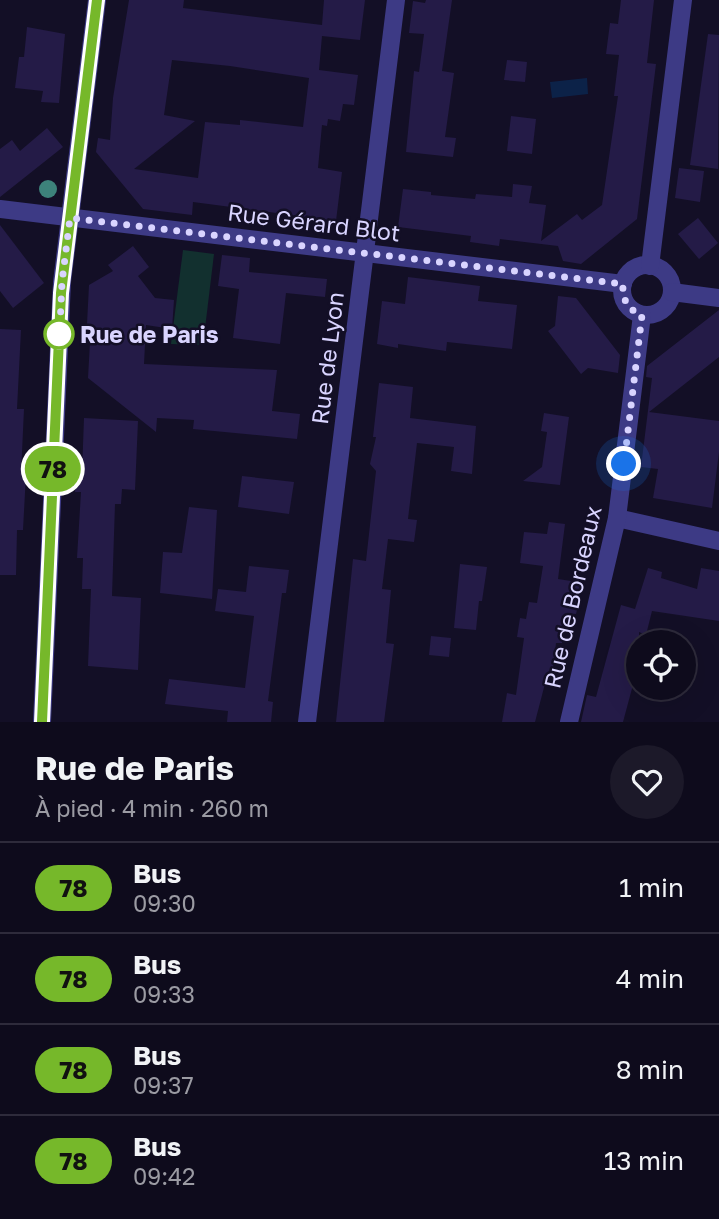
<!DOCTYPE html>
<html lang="fr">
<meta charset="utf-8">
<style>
:root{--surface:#0e0b1c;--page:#1c1929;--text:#f1f3f6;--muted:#9b9ba3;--line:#2e2b3b}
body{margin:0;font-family:"Golos Text",sans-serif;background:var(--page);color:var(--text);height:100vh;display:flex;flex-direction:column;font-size:26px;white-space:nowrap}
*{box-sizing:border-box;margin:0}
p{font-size:23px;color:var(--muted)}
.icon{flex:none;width:38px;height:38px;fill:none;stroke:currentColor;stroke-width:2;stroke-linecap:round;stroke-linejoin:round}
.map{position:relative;height:722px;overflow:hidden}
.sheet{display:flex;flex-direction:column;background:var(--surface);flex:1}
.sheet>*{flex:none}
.badge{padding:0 14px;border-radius:23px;font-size:24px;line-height:46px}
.buttons{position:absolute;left:626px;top:630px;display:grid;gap:14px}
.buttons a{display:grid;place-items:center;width:70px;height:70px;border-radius:50%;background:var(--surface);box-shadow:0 7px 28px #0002,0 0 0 2px var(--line);font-size:35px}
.you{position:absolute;width:35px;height:35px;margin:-18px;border:5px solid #fff;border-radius:50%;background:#1a73e8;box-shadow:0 0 0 10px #1a73e833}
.map>.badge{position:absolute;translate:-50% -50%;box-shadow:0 0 0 4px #fff}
.round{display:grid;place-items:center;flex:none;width:74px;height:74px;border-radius:37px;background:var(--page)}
.summary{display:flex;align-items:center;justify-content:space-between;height:119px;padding:0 35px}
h1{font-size:33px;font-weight:700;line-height:52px}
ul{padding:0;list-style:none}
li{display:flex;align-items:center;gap:21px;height:91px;padding:0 35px;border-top:2px solid var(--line)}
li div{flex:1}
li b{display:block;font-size:26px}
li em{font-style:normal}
li .badge{min-width:77px;font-weight:700;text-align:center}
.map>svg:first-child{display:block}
.green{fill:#12302f}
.water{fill:#0c2248}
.building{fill:#241b47;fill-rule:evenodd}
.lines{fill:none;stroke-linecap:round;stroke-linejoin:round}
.minor{stroke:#3d3a85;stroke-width:18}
.tree{fill:#3d827b}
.line-casing{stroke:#fff;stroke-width:16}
.line{stroke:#76b82a;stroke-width:10}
.walk{stroke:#d9d4ff;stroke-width:7;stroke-dasharray:0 12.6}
.stop-dot{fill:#fff;stroke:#76b82a;stroke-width:3.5}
.labels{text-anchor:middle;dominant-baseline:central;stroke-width:5;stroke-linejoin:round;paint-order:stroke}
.street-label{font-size:23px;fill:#d9d4ff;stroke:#130f26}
.stop-label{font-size:23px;font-weight:bold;fill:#d9d4ff;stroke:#130f26;text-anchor:start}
</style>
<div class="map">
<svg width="719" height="722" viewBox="0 0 719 722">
<rect width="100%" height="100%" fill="#130f26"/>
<polygon class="green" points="183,250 214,254 203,345 171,344"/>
<polygon class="water" points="587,78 588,94 552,98 550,82"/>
<g class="building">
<path d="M 129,0 L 184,0 L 183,8 L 322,25 L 324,0 L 365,0 L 360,40 L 322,36 L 319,70 L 358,75 L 354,105 L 343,104 L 340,121 L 328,119 L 327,126 L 322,125 L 318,168 L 342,172 L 336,221 L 193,202 L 192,215 L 143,209 L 96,152 L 98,138 L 110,140 L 113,98 ZM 172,60 L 230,66 L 309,78 L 303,127 L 240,120 L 240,125 L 205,122 L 198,178 L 134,169 L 195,121 L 164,115 Z"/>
<polygon points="426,0 452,0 442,71 454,73 445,137 456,138 453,157 406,152 414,71 419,72 424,34 409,33 413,1 425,3"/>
<polygon points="621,0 654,0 647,63 656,64 637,219 581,264 563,261 558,246 500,239 499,246 470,242 471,236 398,227 403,189 431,192 431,195 475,199 476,194 512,197 513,184 532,186 529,203 546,205 541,241 577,214 582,220 602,205 618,96 614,96 619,55 606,54 610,23 618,24"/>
<polygon points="27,27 65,34 59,103 41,102 43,91 15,88 19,57 24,57"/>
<polygon points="708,34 719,35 718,169 690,165"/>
<polygon points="507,60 527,62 525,82 504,80"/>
<polygon points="511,116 536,119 532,154 507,151"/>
<polygon points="47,128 63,147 0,197 0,149 12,140 20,151"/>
<polygon points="679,168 704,171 700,202 675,198"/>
<polygon points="698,218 718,243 699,259 678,234"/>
<polygon points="0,225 44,283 13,308 0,291"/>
<polygon points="133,246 149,267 138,276 155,298 174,300 172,329 146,325 144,364 277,370 272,411 300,414 297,439 193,429 194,420 157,418 156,432 88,378 91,324 87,324 89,285 113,271 108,265"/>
<polygon points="222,255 250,258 249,272 327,279 325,297 286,293 280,344 233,338 239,289 218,286"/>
<polygon points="408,277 480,286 478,301 517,305 512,349 447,342 446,351 398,344 398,348 377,344 382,301 405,304"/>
<polygon points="558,296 576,298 620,355 618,373 588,368 581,374 548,331 555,326"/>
<polygon points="719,310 719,357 649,412 719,421 719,452 712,508 653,498 658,469 641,467 652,378 646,377 647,366"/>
<polygon points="0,329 21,330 17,409 24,409 21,474 26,474 23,530 17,530 16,575 0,575"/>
<polygon points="379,383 413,387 410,418 476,426 472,474 451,471 454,447 417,443 408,519 417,520 414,542 388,539 382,589 391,590 386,643 394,644 384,722 336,722 353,559 366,561 376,471 370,464 376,437 373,437"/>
<polygon points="544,413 569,417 560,485 523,481 542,467 547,432 541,431"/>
<polygon points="84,418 138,421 135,490 122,489 121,504 115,504 112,596 141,598 138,670 88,666 91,589 82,589 83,558 77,558 81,492 75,492 76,473 82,473"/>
<polygon points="242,476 294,482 289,514 238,507"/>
<polygon points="189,507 217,510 212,599 160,593 163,552 182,553"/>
<polygon points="549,522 565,524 558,579 584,583 576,614 566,613 562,643 556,643 552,677 547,676 535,722 502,722 507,693 516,695 524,638 517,637 520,618 526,619 529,602 537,603 543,566 520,563 524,532 547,534"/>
<polygon points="460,564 487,567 482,601 479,601 476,630 454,628"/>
<polygon points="249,566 289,570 286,593 282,593 268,701 273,702 271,722 227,722 228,711 165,704 169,679 245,688 254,616 215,611 218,589 246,592"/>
<polygon points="648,568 662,572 661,578 697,589 701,568 719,571 719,621 652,611 646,635 639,632 639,683 634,681 623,722 581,722 587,695 596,697 621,605 635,609"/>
<polygon points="431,636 451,638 449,657 429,655"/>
</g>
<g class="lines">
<g class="minor">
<polyline points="0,209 623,284"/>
<circle cx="647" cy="290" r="25"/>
<polyline points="650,266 683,0"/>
<polyline points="672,292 719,298"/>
<polyline points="617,518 719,541"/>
<polyline points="42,722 62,282 97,0"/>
<polyline points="307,722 396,0"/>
<polyline points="569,722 617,518 642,315"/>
</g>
</g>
<circle class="tree" cx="48" cy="189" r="9"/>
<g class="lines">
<g class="line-casing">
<polyline id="line" points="42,722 61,293 97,0"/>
</g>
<use href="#line" class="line"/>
<path class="walk" d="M 59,334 L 59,348 L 62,282 L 70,218 L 623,284 C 622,300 628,310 642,315 L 624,464"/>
</g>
<circle class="stop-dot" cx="59" cy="334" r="14"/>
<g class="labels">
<g class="street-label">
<text transform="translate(314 222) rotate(7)">Rue Gérard Blot</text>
<text transform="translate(327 358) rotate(-83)">Rue de Lyon</text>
<text transform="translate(572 597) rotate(-77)">Rue de Bordeaux</text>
</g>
<g class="stop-label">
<text x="80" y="334">Rue de Paris</text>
</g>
</g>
</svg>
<div class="buttons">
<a><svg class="icon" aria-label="locate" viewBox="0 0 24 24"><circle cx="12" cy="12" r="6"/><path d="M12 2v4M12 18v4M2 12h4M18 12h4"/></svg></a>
</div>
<div class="you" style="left:624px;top:464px"></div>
<b class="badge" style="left:53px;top:469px;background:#76b82a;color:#111">78</b>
</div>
<section class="sheet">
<div class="summary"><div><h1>Rue de Paris</h1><p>À pied · 4 min · 260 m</p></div><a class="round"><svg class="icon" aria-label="heart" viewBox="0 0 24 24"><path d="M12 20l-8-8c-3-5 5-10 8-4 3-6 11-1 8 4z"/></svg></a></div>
<ul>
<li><span class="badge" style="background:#76b82a;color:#111">78</span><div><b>Bus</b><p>09:30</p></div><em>1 min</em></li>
<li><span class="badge" style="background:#76b82a;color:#111">78</span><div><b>Bus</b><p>09:33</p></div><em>4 min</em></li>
<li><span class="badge" style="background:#76b82a;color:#111">78</span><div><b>Bus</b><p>09:37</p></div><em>8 min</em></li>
<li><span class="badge" style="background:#76b82a;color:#111">78</span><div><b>Bus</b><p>09:42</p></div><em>13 min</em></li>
</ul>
</section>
